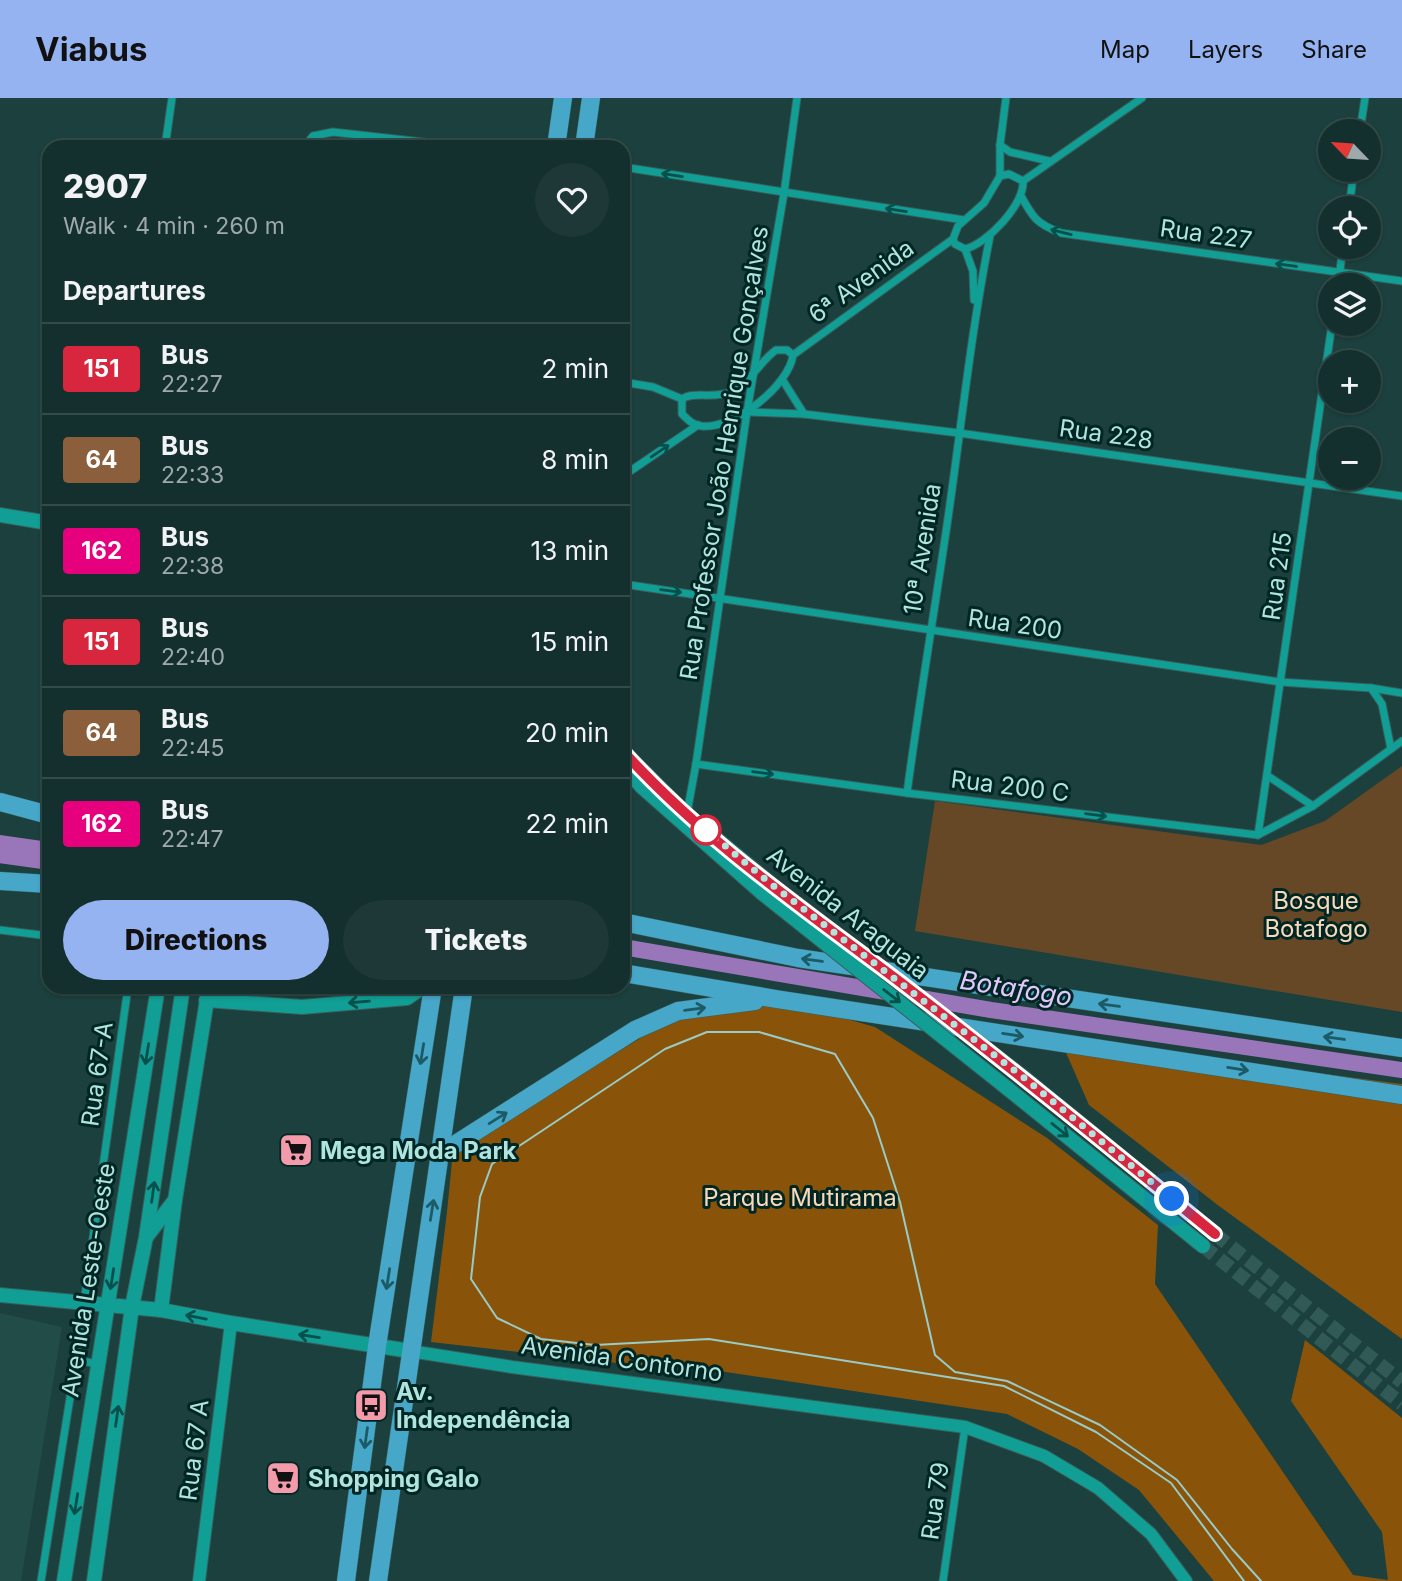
<!DOCTYPE html>
<meta charset="utf-8">
<style>
:root{--surface:#14302e;--page:#1d3836;--text:#f1f3f6;--muted:#9da9aa;--line:#334b4a;--accent:#95b2f1}
body{margin:0;font-family:Inter,sans-serif;background:var(--page);color:var(--text);height:100vh;display:flex;flex-direction:column;font-size:26px;white-space:nowrap}
*{box-sizing:border-box;margin:0}
p{font-size:23px;color:var(--muted)}
.icon{flex:none;width:38px;height:38px;fill:none;stroke:currentColor;stroke-width:2;stroke-linecap:round;stroke-linejoin:round}
.map{position:relative;flex:1;overflow:hidden}
.side{position:absolute;left:42px;top:42px;width:588px;height:854px;display:flex;flex-direction:column;background:var(--surface);border-radius:21px;box-shadow:0 2px 5px #0004,0 0 0 2px var(--line)}
.side>*{flex:none}
.badge{padding:0 14px;border-radius:5px;font-size:24px;line-height:46px}
.needle{width:46px;rotate:295deg}
.fabs{position:absolute;left:1318px;top:21px;display:grid;gap:14px}
.fabs a{display:grid;place-items:center;width:63px;height:63px;border-radius:50%;background:var(--surface);box-shadow:0 2px 5px #0004,0 0 0 2px var(--line);font-size:35px}
.you{position:absolute;width:35px;height:35px;margin:-18px;border:5px solid #fff;border-radius:50%;background:#1a73e8;box-shadow:0 0 0 10px #1a73e833}
.map>.badge{position:absolute;translate:-50% -50%;box-shadow:0 0 0 4px #fff}
h2{padding:0 21px;font-size:26px;line-height:63px}
.round{display:grid;place-items:center;flex:none;width:74px;height:74px;border-radius:37px;background:var(--page)}
.overview{display:flex;align-items:center;justify-content:space-between;height:119px;padding:0 21px}
h1{font-size:33px;font-weight:800;line-height:52px}
.primary-button{display:flex;gap:14px;margin-top:auto;padding:14px 21px}
.primary-button a{flex:1;height:80px;border-radius:42px;background:var(--accent);color:#111;font-size:28px;font-weight:800;line-height:80px;text-align:center}
.primary-button a+a{background:var(--page);color:var(--text)}
ul{padding:0;list-style:none}
li{display:flex;align-items:center;gap:21px;height:91px;padding:0 21px;border-top:2px solid var(--line)}
li div{flex:1}
li b{display:block;font-size:26px}
li em{font-style:normal}
li .badge{min-width:77px;font-weight:700;text-align:center}
header{display:flex;align-items:center;gap:42px;box-sizing:border-box;height:98px;padding:0 35px;background:var(--accent);color:#111}
header strong{font-size:33px}
nav{display:flex;gap:38px;margin-inline-start:auto;font-size:24px}
.map>svg:first-child{display:block}
.built{fill:#224c48}
.green{fill:#674826}
.forest{fill:#89540a}
.lines{fill:none;stroke-linecap:round;stroke-linejoin:round}
.canal{stroke:#9976b9;stroke-width:16}
.river{stroke:#9976b9;stroke-width:28}
.secondary-tunnel{stroke:#315955;stroke-width:14;stroke-dasharray:14 7;stroke-linecap:butt}
.minor-casing{stroke:#355f5c;stroke-width:9}
.tertiary-casing{stroke:#355f5c;stroke-width:14}
.secondary-casing{stroke:#355f5c;stroke-width:16}
.primary-casing{stroke:#355f5c;stroke-width:19}
.minor{stroke:#109e95;stroke-width:7}
.tertiary{stroke:#109e95;stroke-width:12}
.secondary{stroke:#109e95;stroke-width:14}
.primary{stroke:#46a7c9;stroke-width:18}
.tram{stroke:#9accc7;stroke-width:2}
.secondary-bridge-casing{stroke:#355f5c;stroke-width:16;stroke-linecap:butt}
.secondary-bridge{stroke:#109e95;stroke-width:14}
.oneway{stroke:#06504c}
.oneway2{stroke:#1c5a66}
.line-casing{stroke:#fff;stroke-width:16}
.line{stroke:#d7263d;stroke-width:10}
.walk{stroke:#b0e4de;stroke-width:7;stroke-dasharray:0 12.6}
.stop-dot{fill:#fff;stroke:#d7263d;stroke-width:3.5}
.labels{text-anchor:middle;dominant-baseline:central;stroke-width:6;stroke-linejoin:round;paint-order:stroke}
.street-label{font-size:24px;fill:#b0e4de;stroke:#002624}
.park-label{font-size:24px;fill:#f8d9ba;stroke:#002624}
.poi-label{font-size:24px;font-weight:bold;fill:#b0e4de;stroke:#002624;text-anchor:start}
.water-label{font-size:26px;font-style:italic;fill:#e3c7ff;stroke:#002624}
</style>
<header>
<strong>Viabus</strong>
<nav><a>Map</a><a>Layers</a><a>Share</a></nav>
</header>
<div class="map">
<svg width="1402" height="1483" viewBox="0 0 1402 1483">
<rect width="100%" height="100%" fill="#1b403d"/>
<polygon class="built" points="0,1215 62,1229 21,1483 0,1483"/>
<polygon class="green" points="1402,668 1402,914 915,833 935,703 1261,747 1325,723"/>
<g class="forest">
<polygon points="776,901 875,929 1047,1040 1158,1127 1155,1186 1353,1477 1388,1482 1382,1434 1291,1303 1305,1242 1402,1320 1402,1483 1214,1483 1139,1392 1078,1351 1007,1316 646,1262 644,1268 431,1244 447,1114 453,1053 639,941 678,913"/>
<polygon points="1060,941 1402,986 1402,1241 1219,1108 1089,1007"/>
</g>
<g class="lines">
<polyline class="canal" points="623,849 991,912 1402,972"/>
<polyline class="river" points="0,751 49,758"/>
<g class="secondary-tunnel">
<polyline points="1215,1136 1402,1284"/>
<polyline points="1203,1148 1402,1306"/>
</g>
<g class="minor-casing">
<g id="minor">
<polyline points="1360,33 1365,0"/>
<polyline points="1000,47 1010,54 1049,63"/>
<polyline points="165,49 172,0"/>
<polyline points="304,49 313,38 333,34 467,49"/>
<polyline points="623,69 964,122"/>
<polyline points="1000,78 1000,47 1006,0"/>
<polyline points="1023,83 1142,0"/>
<path d="M 1021,98 C 1033,120 1037,126 1061,135 L 1402,183"/>
<polyline points="1349,110 1354,72"/>
<polyline points="965,151 973,173 974,202"/>
<polyline points="1338,187 1343,149"/>
<polyline points="782,281 804,316"/>
<polyline points="623,284 653,289 682,301"/>
<path d="M 682,301 L 682,316 C 688,322 693,327 701,328 C 733,332 789,288 793,257 L 953,141 L 958,128 L 984,105 L 1000,78 L 1009,76 L 1023,83 C 1025,106 987,146 965,151 L 955,146 L 953,141"/>
<path d="M 682,301 C 693,293 714,301 731,294 C 750,286 759,264 776,252 L 787,252 L 793,257"/>
<polyline points="747,314 804,316 959,335 1402,398"/>
<polyline points="623,378 698,327"/>
<polyline points="623,486 1280,584 1371,590 1402,595"/>
<polyline points="1371,590 1382,606 1391,651"/>
<polyline points="696,666 907,695 1258,737 1313,708 1402,643"/>
<polyline points="1268,678 1313,708"/>
<path d="M 907,695 C 919,605 934,516 947,427 C 961,331 971,234 990,138"/>
<polyline points="687,715 696,666 747,314 784,95 797,0"/>
<polyline points="1258,737 1332,226"/>
<polyline points="0,832 49,838"/>
<polyline points="76,1262 98,1266"/>
<polyline points="41,1483 76,1262 128,889"/>
<polyline points="943,1483 965,1329"/>
</g>
</g>
<g class="tertiary-casing">
<g id="tertiary">
<polyline points="410,1253 512,1269 965,1329 1044,1358 1098,1390 1151,1436 1186,1483"/>
<polyline points="199,1483 231,1225"/>
</g>
</g>
<g class="secondary-casing">
<g id="secondary">
<polyline points="0,417 49,425"/>
<polyline points="623,653 686,716 771,786"/>
<polyline points="623,668 642,689 762,795"/>
<polyline points="206,902 302,909 407,900 423,889"/>
<polyline points="1023,979 1215,1136"/>
<polyline points="1007,990 1203,1148"/>
<polyline points="147,1138 175,1102"/>
<polyline points="0,1197 161,1212 231,1225 410,1253"/>
<polyline points="161,1212 175,1102 209,889"/>
<polyline points="64,1483 158,889"/>
<polyline points="94,1483 132,1209 146,1139 183,889"/>
</g>
</g>
<g class="primary-casing">
<g id="primary">
<polyline points="556,49 563,0"/>
<polyline points="584,49 591,0"/>
<polyline points="0,704 49,717"/>
<polyline points="0,783 49,786"/>
<polyline points="623,824 798,860 1402,950"/>
<polyline points="623,875 776,901 1402,997"/>
<polyline points="440,1056 635,932 678,913 755,903"/>
<polyline points="346,1483 377,1248 433,889"/>
<polyline points="378,1483 464,889"/>
</g>
</g>
<use href="#minor" class="minor"/>
<use href="#tertiary" class="tertiary"/>
<use href="#secondary" class="secondary"/>
<use href="#primary" class="primary"/>
<polyline class="tram" points="1244,1483 1171,1385 1096,1334 1004,1288 709,1241 595,1247 541,1241 497,1220 471,1181 480,1099 492,1066 665,951 707,934 759,934 835,956 873,1020 900,1104 935,1257 955,1274 1007,1283 1100,1327 1177,1382 1232,1451 1261,1483"/>
<g class="secondary-bridge-casing">
<g id="secondary-bridge">
<polyline points="771,786 1023,979"/>
<polyline points="762,795 1007,990"/>
</g>
</g>
<use href="#secondary-bridge" class="secondary-bridge"/>
</g>
<defs><path id="oneway-shaft" d="M-6 0H5M1.5-3L5.5 0L1.5 3" fill="none" stroke-width="1.6" stroke-linecap="round" stroke-linejoin="round" transform="scale(1.75)"/></defs>
<g class="oneway">
<use href="#oneway-shaft" transform="translate(672 77) rotate(-171)"/>
<use href="#oneway-shaft" transform="translate(896 112) rotate(-171)"/>
<use href="#oneway-shaft" transform="translate(1061 134) rotate(-166)"/>
<use href="#oneway-shaft" transform="translate(1286 167) rotate(-172)"/>
<use href="#oneway-shaft" transform="translate(660 353) rotate(-34)"/>
<use href="#oneway-shaft" transform="translate(671 493) rotate(8)"/>
<use href="#oneway-shaft" transform="translate(763 675) rotate(8)"/>
<use href="#oneway-shaft" transform="translate(1096 717) rotate(7)"/>
<use href="#oneway-shaft" transform="translate(892 898) rotate(38)"/>
<use href="#oneway-shaft" transform="translate(359 904) rotate(175)"/>
<use href="#oneway-shaft" transform="translate(147 956) rotate(99)"/>
<use href="#oneway-shaft" transform="translate(1060 1032) rotate(39)"/>
<use href="#oneway-shaft" transform="translate(153 1094) rotate(-82)"/>
<use href="#oneway-shaft" transform="translate(112 1181) rotate(99)"/>
<use href="#oneway-shaft" transform="translate(196 1219) rotate(-169)"/>
<use href="#oneway-shaft" transform="translate(309 1238) rotate(-171)"/>
<use href="#oneway-shaft" transform="translate(117 1318) rotate(-82)"/>
<use href="#oneway-shaft" transform="translate(76 1406) rotate(99)"/>
</g>
<g class="oneway2">
<use href="#oneway-shaft" transform="translate(812 862) rotate(-172)"/>
<use href="#oneway-shaft" transform="translate(1109 907) rotate(-172)"/>
<use href="#oneway-shaft" transform="translate(695 911) rotate(-7)"/>
<use href="#oneway-shaft" transform="translate(1013 937) rotate(9)"/>
<use href="#oneway-shaft" transform="translate(1334 940) rotate(-172)"/>
<use href="#oneway-shaft" transform="translate(422 956) rotate(99)"/>
<use href="#oneway-shaft" transform="translate(1238 971) rotate(9)"/>
<use href="#oneway-shaft" transform="translate(498 1020) rotate(-32)"/>
<use href="#oneway-shaft" transform="translate(432 1112) rotate(-81)"/>
<use href="#oneway-shaft" transform="translate(388 1181) rotate(99)"/>
<use href="#oneway-shaft" transform="translate(366 1340) rotate(98)"/>
</g>
<g class="lines">
<g class="line-casing">
<path id="line" d="M 623,653 C 703,742 805,812 900,884 C 1007,966 1111,1051 1215,1136"/>
</g>
<use href="#line" class="line"/>
<polyline class="walk" points="706,732 771,786 1023,979 1172,1101"/>
</g>
<defs>
<g id="supermarket-square" transform="scale(1.75)"><rect x="-9" y="-9" width="18" height="18" rx="4" fill="#f39aab" stroke="#002624"/><path d="M-6-5.5h2.5l.6 2H6L4.5 2H-2.5L-4.4-4H-6ZM-1.5 3.2a1.3 1.3 0 1 0 .1 0ZM3 3.2a1.3 1.3 0 1 0 .1 0Z" fill="#111"/></g>
<g id="bus-square" transform="scale(1.75)"><rect x="-9" y="-9" width="18" height="18" rx="4" fill="#f39aab" stroke="#002624"/><path d="M-5-6H5V4H4V6H2V4H-2V6H-4V4H-5ZM-3.5-4V0h7V-4ZM-3.5 1.2v1.5H-2V1.2ZM2 1.2v1.5H3.5V1.2Z" fill="#111"/></g>
</defs>
<g fill-rule="evenodd">
<use href="#supermarket-square" x="296" y="1052"/>
<use href="#bus-square" x="371" y="1307"/>
<use href="#supermarket-square" x="283" y="1380"/>
</g>
<circle class="stop-dot" cx="706" cy="732" r="14"/>
<g class="labels">
<g class="street-label">
<text transform="translate(1206 136) rotate(8)">Rua 227</text>
<text transform="translate(861 183) rotate(-36)">6ª Avenida</text>
<text transform="translate(1106 336) rotate(8)">Rua 228</text>
<text transform="translate(724 355) rotate(-81)">Rua Professor João Henrique Gonçalves</text>
<text transform="translate(922 451) rotate(-81)">10ª Avenida</text>
<text transform="translate(1277 478) rotate(-82)">Rua 215</text>
<text transform="translate(1015 526) rotate(8)">Rua 200</text>
<text transform="translate(1010 688) rotate(7)">Rua 200 C</text>
<text transform="translate(848 815) rotate(38)">Avenida Araguaia</text>
<text transform="translate(97 976) rotate(-82)">Rua 67-A</text>
<text transform="translate(88 1182) rotate(-81)">Avenida Leste-Oeste</text>
<text transform="translate(622 1261) rotate(8)">Avenida Contorno</text>
<text transform="translate(194 1352) rotate(-83)">Rua 67 A</text>
<text transform="translate(935 1403) rotate(-82)">Rua 79</text>
</g>
<g class="park-label">
<text x="1316" y="802">Bosque<tspan x="1316" dy="28">Botafogo</tspan></text>
<text x="800" y="1099">Parque Mutirama</text>
</g>
<g class="poi-label">
<text x="320" y="1052">Mega Moda Park</text>
<text x="396" y="1293">Av.<tspan x="396" dy="28">Independência</tspan></text>
<text x="308" y="1380">Shopping Galo</text>
</g>
<g class="water-label">
<text transform="translate(1016 890) rotate(9)">Botafogo</text>
</g>
</g>
</svg>
<div class="fabs">
<a><svg class="needle" viewBox="-14 -14 28 28"><path d="M0-13l5 13h-10z" fill="#e53935"/><path d="M0 13l5-13h-10z" fill="#9da9aa"/></svg></a>
<a><svg class="icon" aria-label="locate" viewBox="0 0 24 24"><circle cx="12" cy="12" r="6"/><path d="M12 2v4M12 18v4M2 12h4M18 12h4"/></svg></a>
<a><svg class="icon" aria-label="layers" viewBox="0 0 24 24"><path d="M12 4l9 5-9 5-9-5zM3 14l9 5 9-5"/></svg></a>
<a>+</a>
<a>−</a>
</div>
<div class="you" style="left:1172px;top:1101px"></div>
<section class="side">
<div class="overview"><div><h1>2907</h1><p>Walk · 4 min · 260 m</p></div><a class="round"><svg class="icon" aria-label="heart" viewBox="0 0 24 24"><path d="M12 20l-8-8c-3-5 5-10 8-4 3-6 11-1 8 4z"/></svg></a></div>
<h2>Departures</h2>
<ul>
<li><span class="badge" style="background:#d7263d;color:#fff">151</span><div><b>Bus</b><p>22:27</p></div><em>2 min</em></li>
<li><span class="badge" style="background:#8b5e3c;color:#fff">64</span><div><b>Bus</b><p>22:33</p></div><em>8 min</em></li>
<li><span class="badge" style="background:#e6007e;color:#fff">162</span><div><b>Bus</b><p>22:38</p></div><em>13 min</em></li>
<li><span class="badge" style="background:#d7263d;color:#fff">151</span><div><b>Bus</b><p>22:40</p></div><em>15 min</em></li>
<li><span class="badge" style="background:#8b5e3c;color:#fff">64</span><div><b>Bus</b><p>22:45</p></div><em>20 min</em></li>
<li><span class="badge" style="background:#e6007e;color:#fff">162</span><div><b>Bus</b><p>22:47</p></div><em>22 min</em></li>
</ul>
<div class="primary-button"><a>Directions</a><a>Tickets</a></div>
</section>
</div>
